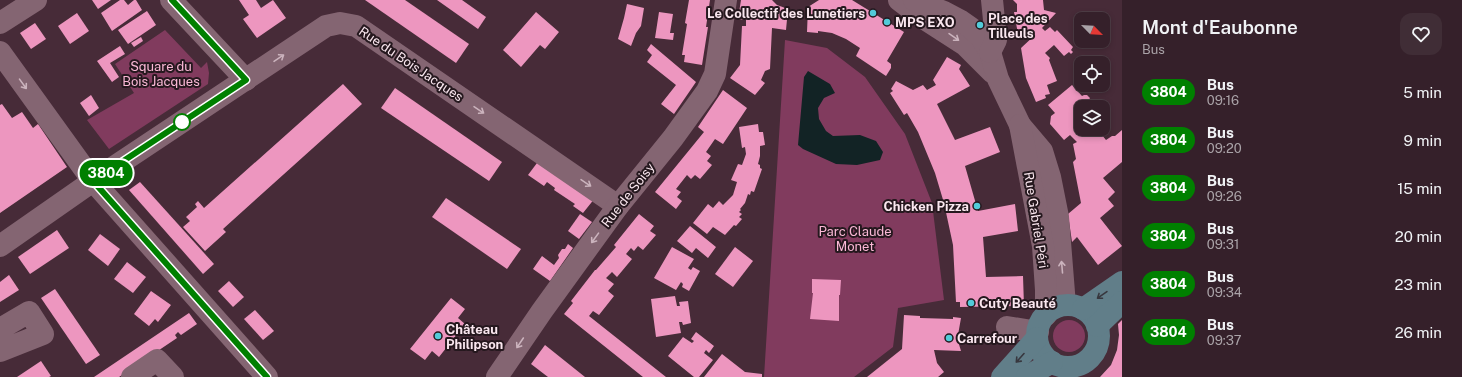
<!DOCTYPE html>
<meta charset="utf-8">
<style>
:root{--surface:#35202a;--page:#402d36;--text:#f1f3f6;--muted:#aaa3a8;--line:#4f3e47}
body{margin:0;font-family:"Public Sans",sans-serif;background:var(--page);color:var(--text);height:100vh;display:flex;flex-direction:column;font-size:15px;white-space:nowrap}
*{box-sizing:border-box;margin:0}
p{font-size:13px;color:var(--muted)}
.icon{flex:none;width:22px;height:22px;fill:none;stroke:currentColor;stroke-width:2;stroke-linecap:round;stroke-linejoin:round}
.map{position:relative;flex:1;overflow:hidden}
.panel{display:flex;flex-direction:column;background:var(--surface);width:340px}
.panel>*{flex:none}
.badge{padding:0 8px;border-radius:13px;font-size:14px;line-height:26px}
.needle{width:26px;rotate:114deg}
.controls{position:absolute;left:1074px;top:12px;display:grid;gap:8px}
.controls a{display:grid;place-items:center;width:36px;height:36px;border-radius:8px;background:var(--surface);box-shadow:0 2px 6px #0003,0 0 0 1px var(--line);font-size:20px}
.map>.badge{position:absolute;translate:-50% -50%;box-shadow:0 0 0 2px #fff}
.round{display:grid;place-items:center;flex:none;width:42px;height:42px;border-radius:12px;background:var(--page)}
.summary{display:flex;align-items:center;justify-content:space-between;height:68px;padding:0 20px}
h1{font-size:19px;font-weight:600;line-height:30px}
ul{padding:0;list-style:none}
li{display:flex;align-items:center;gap:12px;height:48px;padding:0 20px}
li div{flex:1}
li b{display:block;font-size:15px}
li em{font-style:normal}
li .badge{min-width:44px;font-weight:700;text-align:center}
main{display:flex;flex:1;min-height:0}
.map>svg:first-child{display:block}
.green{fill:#813b5e}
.water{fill:#122325}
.building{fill:#ed96bf}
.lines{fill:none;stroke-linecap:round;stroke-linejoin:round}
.minor{stroke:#846572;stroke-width:22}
.major{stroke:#617e89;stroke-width:22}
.oneway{stroke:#cbb3bd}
.oneway2{stroke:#37373e}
.line-casing{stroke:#fff;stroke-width:9}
.line{stroke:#008000;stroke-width:6}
.poi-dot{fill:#52cbd9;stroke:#25181e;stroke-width:1.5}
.stop-dot{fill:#fff;stroke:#008000;stroke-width:2}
.labels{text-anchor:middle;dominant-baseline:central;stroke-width:4;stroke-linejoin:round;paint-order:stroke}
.poi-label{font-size:13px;font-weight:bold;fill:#fae7ef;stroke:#25181e;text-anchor:start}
.street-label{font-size:13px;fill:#fae7ef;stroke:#25181e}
.park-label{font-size:13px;fill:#fbb8d6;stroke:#25181e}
</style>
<main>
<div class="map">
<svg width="1122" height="377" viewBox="0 0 1122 377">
<rect width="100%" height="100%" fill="#472b38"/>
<g class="green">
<polygon points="165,30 201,68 207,62 209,73 208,84 109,149 87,120 134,93 115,64"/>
<polygon points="785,40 827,48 865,77 905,134 932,203 944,300 898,308 893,347 854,377 764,377"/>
<circle cx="1069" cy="336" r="16"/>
</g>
<polygon class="water" points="808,71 830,84 835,93 824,98 818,108 819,119 826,131 833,136 860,135 876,141 883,152 880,160 857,165 836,164 803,149 798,145 804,77"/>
<g class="building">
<polygon points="92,0 111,0 98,9"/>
<polygon points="120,0 124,0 128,5 134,0 136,0 142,10 112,31 101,13"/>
<polygon points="239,0 256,0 261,8 273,0 286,18 257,38 243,19 249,15"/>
<polygon points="365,0 405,0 469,44 456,63"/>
<polygon points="437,0 462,0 486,17 478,29"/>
<polygon points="689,0 710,0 706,27 708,27 702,65 684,62 685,55 682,55 687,24 685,23"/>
<polygon points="741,0 772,0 777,5 788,9 786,30 772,28 770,69 765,71 761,80 765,83 755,95 730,78 740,65 742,26 746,26 746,20 738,19"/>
<polygon points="819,0 852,0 904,32 887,61 891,64 891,68 886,76 856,56 860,48 846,39 832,33 818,31 818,33 807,32 808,7"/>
<polygon points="1013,0 1043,0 1044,10 1056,13 1042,28 1045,31 1050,27 1055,32 1057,30 1073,47 1071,50 1073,52 1071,54 1069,52 1064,56 1054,45 1045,53 1050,58 1049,60 1057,81 1047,85 1050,94 1045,95 1046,98 1036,102 1026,78 1021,48 1035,35 1030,30 1018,34 1014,12 1017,12 1017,4"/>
<polygon points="627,4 644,8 641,26 636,33 631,46 618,39 624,18"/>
<polygon points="147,11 156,25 128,44 118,30"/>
<polygon points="536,12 559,32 545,49 540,45 521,67 503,50"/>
<polygon points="659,12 673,14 670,33 674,33 673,40 655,38"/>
<polygon points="77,13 89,31 70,44 58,26"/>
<polygon points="35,23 46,39 31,49 20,33"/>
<polygon points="141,37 143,41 134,47 131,43"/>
<polygon points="651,44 696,82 674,114 661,104 676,85 647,62 652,55 647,50"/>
<polygon points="120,46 125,54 110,63 119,77 112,82 97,61"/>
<polygon points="947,57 961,65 959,69 970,86 937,104 955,140 990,127 1000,152 965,166 978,211 1015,204 1018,231 983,237 986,277 1023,276 1024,306 960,307 960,302 956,302 953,245 944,203 935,173 918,132 907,113 904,115 890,93 893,91 891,89 896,81 913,90 923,85 927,90 936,85 933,80"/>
<polygon points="343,84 362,104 223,229 226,232 205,251 183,227 190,221 186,217 197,207 195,204 198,201 204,208"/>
<polygon points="1072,85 1082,96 1084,95 1087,95 1090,98 1087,103 1091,107 1081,107 1081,129 1097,129 1106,140 1112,136 1115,136 1122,130 1122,162 1103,178 1115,192 1108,199 1114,206 1100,218 1122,246 1098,265 1077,237 1072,242 1068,214 1081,203 1073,162 1076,159 1073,144 1077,142 1070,135 1064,140 1050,124 1051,116 1055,113 1048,105"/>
<polygon points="395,88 502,162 489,181 381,108"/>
<polygon points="723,90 747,108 723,144 715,139 706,152 711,156 707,161 712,165 700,179 695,175 691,179 687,175 676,189 681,192 677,197 682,201 676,209 655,192 704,132 698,127"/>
<polygon points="91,95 99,108 89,116 80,103"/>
<polygon points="2,104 12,118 22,112 33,128 38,124 67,167 0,213 0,105"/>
<polygon points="758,124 759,132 763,132 765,145 760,146 760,156 758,164 760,165 760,168 762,169 754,192 751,191 750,195 748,194 745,203 740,209 741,210 739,212 742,214 739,217 742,219 736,226 734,225 725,235 713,227 707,234 693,223 708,204 713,208 719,201 723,205 733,195 737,182 731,180 738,164 742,165 746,154 745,147 742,148 739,127"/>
<polygon points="540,159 595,198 583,213 573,206 575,204 554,190 555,188 547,182 544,186 528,175"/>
<polygon points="140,182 214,264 203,274 129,190"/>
<polygon points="446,198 521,249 507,269 432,217"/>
<polygon points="580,214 592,222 579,239 568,231"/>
<polygon points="639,214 654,226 650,231 656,235 643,250 638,246 634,251 631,248 626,254 632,259 617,277 612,272 606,278 614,284 608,291 614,296 599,315 593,311 589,316 666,377 643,377 564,314 573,303 571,301 595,270 596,270 616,247 614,245"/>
<polygon points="690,226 716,247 708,258 696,248 692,253 677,241"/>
<polygon points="57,230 69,248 30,274 18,257"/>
<polygon points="100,234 120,249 108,266 88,250"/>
<polygon points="568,244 573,248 550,281 533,269 542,256 554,265 559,258 558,255 562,249 565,249"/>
<polygon points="672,247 694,259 688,268 691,270 693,267 700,271 689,291 682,287 683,284 681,282 676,290 654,278"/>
<polygon points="735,247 753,261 733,287 715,274"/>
<polygon points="127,262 146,277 133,293 114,279"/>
<polygon points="9,275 19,290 0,302 0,282"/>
<polygon points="812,279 841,280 840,295 839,295 839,321 810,319 813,293 812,293"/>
<polygon points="229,281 244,297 233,307 218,291"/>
<polygon points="55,289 100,355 86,364 41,298"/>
<polygon points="151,291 171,305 158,322 155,319 149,326 134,314"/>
<polygon points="675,296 677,306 680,306 679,302 688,301 691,323 683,325 682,322 679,322 681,333 656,337 651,299"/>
<polygon points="451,298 465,309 458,318 465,324 439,357 432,351 425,360 410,349"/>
<polygon points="255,310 274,331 263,340 244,319"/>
<polygon points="189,313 197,324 181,335 178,332 175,335 177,338 119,377 94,377"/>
<polygon points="904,315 920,316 920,318 953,319 953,317 961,318 958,335 958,341 961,351 934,350 937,363 944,372 938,377 867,377 902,349"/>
<polygon points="1122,320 1122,377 1100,377 1111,365 1117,350 1119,335 1118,324"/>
<polygon points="696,332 714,346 709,353 706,350 704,353 713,360 699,377 694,377 668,356 683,337 692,343 694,341 691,339"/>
<polygon points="545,345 585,377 548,377 531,364"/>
<polygon points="722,354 745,372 762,374 762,377 704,377"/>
<polygon points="41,361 51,376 49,377 17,377"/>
</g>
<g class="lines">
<g class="minor">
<polyline points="171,0 246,80"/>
<polyline points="899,0 920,16 965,45 992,72"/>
<polyline points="914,0 944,12 961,21 971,28 981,37 990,52 998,79 1020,125 1042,151 1050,177 1058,217 1065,305"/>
<polyline points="0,23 36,0"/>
<polyline points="0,52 93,181 267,377"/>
<polyline points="990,52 996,40 992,0"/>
<polyline points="1020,125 1043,246 1046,290 1046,315"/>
<polyline points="0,246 93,181 326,26 340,23 356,26 618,206"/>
<polyline points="1007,327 1038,332"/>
<polyline points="0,329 29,312 43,334 0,351"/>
<polyline points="132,377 157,360 173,377"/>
<polyline points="497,377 542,311 618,206 673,138 707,91 715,74 726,0"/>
</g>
<g class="major">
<circle cx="1068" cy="336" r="31"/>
<polyline points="1083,309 1122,282"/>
<polyline points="1097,326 1122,302"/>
<polyline points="1002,377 1037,338"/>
<polyline points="1027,377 1052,362"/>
</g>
</g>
<defs><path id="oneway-shaft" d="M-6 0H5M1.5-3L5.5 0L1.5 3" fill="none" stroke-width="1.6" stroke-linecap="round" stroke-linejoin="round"/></defs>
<g class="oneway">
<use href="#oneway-shaft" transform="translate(954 37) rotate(35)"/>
<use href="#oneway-shaft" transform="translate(279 58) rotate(-34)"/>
<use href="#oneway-shaft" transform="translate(23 84) rotate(54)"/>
<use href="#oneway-shaft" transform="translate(479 110) rotate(34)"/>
<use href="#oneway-shaft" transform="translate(586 183) rotate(34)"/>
<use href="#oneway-shaft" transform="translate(595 238) rotate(126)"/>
<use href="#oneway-shaft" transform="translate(1062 267) rotate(-95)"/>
<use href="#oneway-shaft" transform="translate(520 343) rotate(124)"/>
</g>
<g class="oneway2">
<use href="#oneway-shaft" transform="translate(1102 295) rotate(145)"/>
<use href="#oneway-shaft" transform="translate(1020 358) rotate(132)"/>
</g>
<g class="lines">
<g class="line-casing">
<polyline id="line" points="172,0 246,80 93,181 267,377"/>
</g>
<use href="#line" class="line"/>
</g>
<g class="poi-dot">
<circle cx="873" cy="13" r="4"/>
<circle cx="887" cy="22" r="4"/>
<circle cx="980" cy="25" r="4"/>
<circle cx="977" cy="206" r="4"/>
<circle cx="971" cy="303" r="4"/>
<circle cx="438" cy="336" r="4"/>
<circle cx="949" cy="338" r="4"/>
</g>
<circle class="stop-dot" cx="182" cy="122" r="8"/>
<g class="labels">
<g class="poi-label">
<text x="865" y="13" text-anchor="end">Le Collectif des Lunetiers</text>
<text x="988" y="18">Place des<tspan x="988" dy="15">Tilleuls</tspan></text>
<text x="895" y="22">MPS EXO</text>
<text x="969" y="206" text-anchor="end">Chicken Pizza</text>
<text x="979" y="303">Cuty Beauté</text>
<text x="446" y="329">Château<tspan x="446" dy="15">Philipson</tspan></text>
<text x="957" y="338">Carrefour</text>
</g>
<g class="street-label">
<text transform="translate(411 64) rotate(34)">Rue du Bois Jacques</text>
<text transform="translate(628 195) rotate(-52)">Rue de Soisy</text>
<text transform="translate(1036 220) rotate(81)">Rue Gabriel Péri</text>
</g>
<g class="park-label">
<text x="161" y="66">Square du<tspan x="161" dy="15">Bois Jacques</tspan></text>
<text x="855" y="231">Parc Claude<tspan x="855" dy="15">Monet</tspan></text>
</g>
</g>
</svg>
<div class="controls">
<a><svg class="needle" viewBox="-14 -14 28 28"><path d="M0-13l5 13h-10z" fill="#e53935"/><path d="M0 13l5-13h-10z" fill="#aaa3a8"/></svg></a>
<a><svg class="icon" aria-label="locate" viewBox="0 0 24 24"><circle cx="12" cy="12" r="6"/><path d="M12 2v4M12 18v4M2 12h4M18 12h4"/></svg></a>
<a><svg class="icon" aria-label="layers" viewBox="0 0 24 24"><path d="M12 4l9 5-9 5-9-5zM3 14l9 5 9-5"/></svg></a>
</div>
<b class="badge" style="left:106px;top:173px;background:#008000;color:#fff">3804</b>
</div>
<section class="panel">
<div class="summary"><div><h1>Mont d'Eaubonne</h1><p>Bus</p></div><a class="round"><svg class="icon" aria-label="heart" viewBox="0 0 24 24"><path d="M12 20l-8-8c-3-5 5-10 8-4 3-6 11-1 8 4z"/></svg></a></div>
<ul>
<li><span class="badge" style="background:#008000;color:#fff">3804</span><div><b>Bus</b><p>09:16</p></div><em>5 min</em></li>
<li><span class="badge" style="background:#008000;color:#fff">3804</span><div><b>Bus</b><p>09:20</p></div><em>9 min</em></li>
<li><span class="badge" style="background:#008000;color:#fff">3804</span><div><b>Bus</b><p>09:26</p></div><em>15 min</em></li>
<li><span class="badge" style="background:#008000;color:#fff">3804</span><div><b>Bus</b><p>09:31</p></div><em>20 min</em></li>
<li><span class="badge" style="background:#008000;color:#fff">3804</span><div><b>Bus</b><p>09:34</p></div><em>23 min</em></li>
<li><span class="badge" style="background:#008000;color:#fff">3804</span><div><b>Bus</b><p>09:37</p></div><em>26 min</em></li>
</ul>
</section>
</main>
